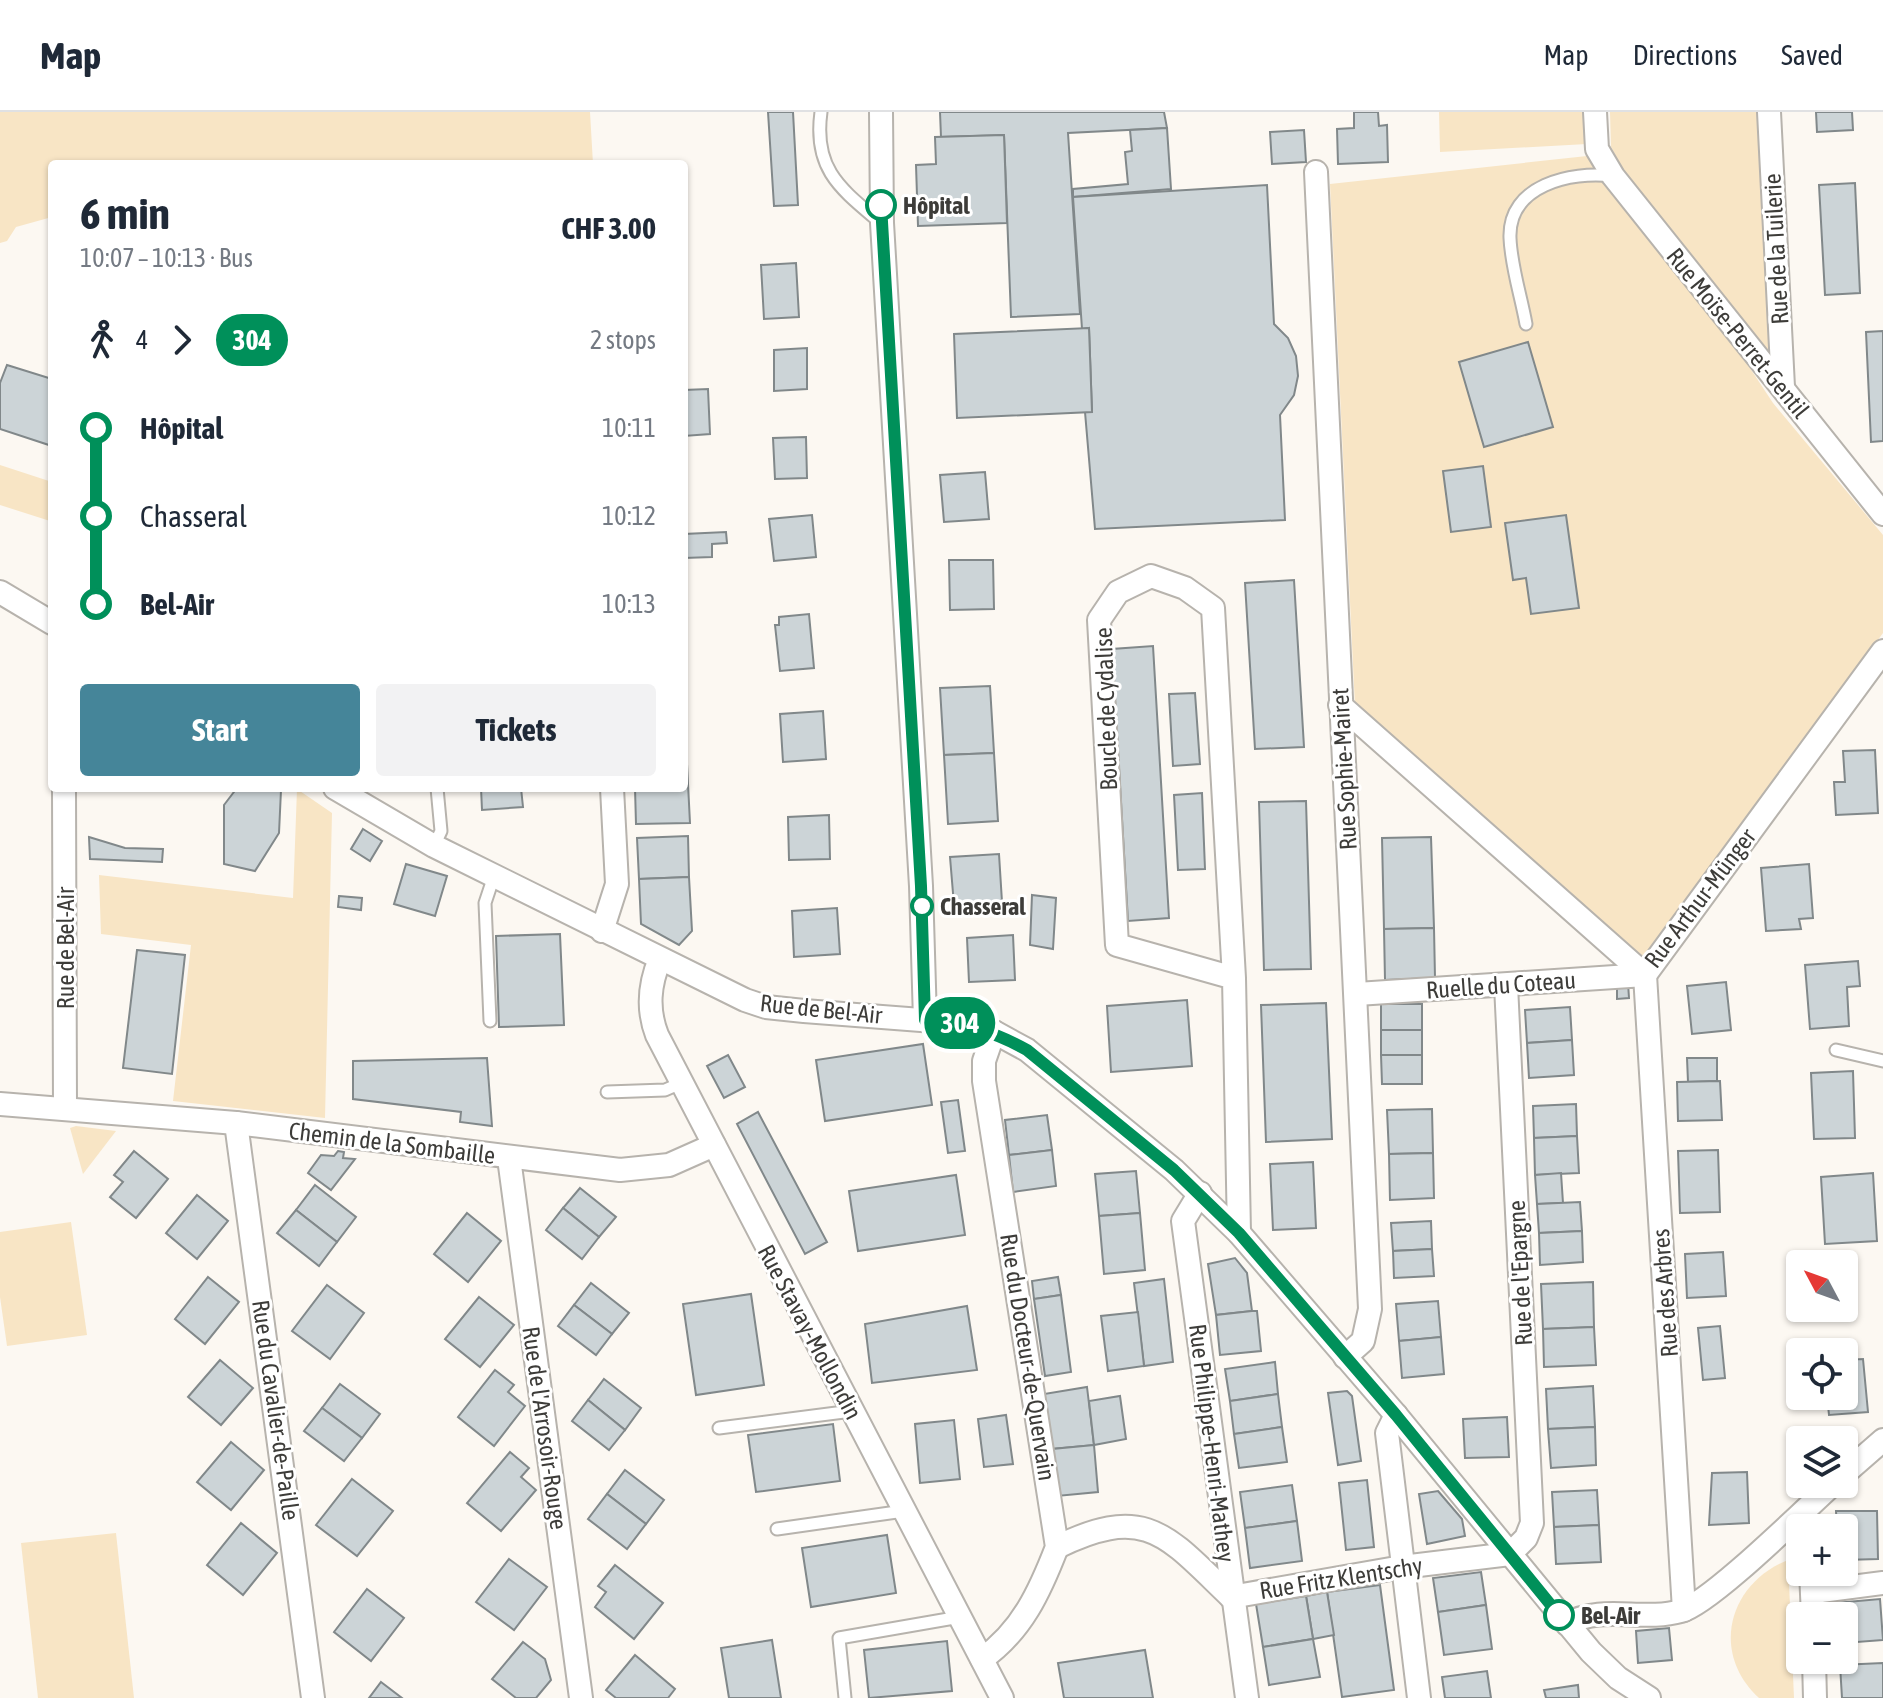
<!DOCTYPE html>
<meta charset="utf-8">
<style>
:root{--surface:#fff;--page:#f2f2f3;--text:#1f2937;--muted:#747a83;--line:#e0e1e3;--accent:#458599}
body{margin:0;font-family:"Asap Condensed",sans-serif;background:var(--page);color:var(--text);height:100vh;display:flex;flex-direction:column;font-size:30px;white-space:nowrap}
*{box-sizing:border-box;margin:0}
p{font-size:26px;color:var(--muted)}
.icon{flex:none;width:44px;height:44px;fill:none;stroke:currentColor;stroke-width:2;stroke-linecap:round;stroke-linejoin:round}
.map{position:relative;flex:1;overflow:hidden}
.drawer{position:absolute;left:48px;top:48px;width:640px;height:632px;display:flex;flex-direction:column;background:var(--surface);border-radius:8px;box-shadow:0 2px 6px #0004}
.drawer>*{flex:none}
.badge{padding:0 16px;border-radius:26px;font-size:28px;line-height:52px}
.needle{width:52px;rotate:311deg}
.controls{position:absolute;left:1786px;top:1138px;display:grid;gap:16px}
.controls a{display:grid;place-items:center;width:72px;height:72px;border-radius:8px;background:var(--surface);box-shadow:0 2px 6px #0004;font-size:40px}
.map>.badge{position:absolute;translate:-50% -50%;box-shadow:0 0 0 4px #fff}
.legs{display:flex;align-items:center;gap:12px;height:88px;padding:0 32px;font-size:26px}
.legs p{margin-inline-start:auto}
.head{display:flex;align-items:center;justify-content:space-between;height:136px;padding:0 32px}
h1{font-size:44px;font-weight:700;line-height:60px}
.cta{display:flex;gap:16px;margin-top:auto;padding:16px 32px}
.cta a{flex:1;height:92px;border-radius:8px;background:var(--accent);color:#fff;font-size:32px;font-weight:700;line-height:92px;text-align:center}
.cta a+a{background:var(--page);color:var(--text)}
ul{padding:0 32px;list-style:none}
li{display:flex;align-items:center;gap:28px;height:88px;font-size:30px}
li i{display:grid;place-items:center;width:12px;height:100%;margin:0 10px;background:currentColor}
li i::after{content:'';width:20px;height:20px;margin:-10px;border:6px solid;border-radius:50%;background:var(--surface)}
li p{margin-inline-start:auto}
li:first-child i{background:linear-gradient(#0000 50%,currentColor 0)}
li:last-child i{background:linear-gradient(currentColor 50%,#0000 0)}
header{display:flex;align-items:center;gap:48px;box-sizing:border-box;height:112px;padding:0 40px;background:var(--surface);border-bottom:2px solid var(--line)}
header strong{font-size:38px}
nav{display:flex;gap:44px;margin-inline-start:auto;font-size:28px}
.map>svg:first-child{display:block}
.green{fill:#f8e5c5}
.building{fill:#ccd4d7;stroke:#81888a;stroke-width:2}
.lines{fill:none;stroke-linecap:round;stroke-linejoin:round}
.lane-casing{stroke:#b7b3ad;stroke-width:15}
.street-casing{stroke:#b7b3ad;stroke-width:26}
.lane{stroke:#fff;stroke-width:11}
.street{stroke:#fff;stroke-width:22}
.line-1-casing{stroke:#fff;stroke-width:18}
.line-1{stroke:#00905a;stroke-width:12}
.stop-1-dot{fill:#fff;stroke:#00905a;stroke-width:4}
.labels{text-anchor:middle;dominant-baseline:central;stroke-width:6;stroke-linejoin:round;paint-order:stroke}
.stop-label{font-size:24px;font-weight:bold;fill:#3d3c39;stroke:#fff;text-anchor:start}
.street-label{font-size:24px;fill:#3d3c39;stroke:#fff}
</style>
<header>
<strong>Map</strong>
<nav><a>Map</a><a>Directions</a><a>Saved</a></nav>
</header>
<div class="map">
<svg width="1883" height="1586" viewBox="0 0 1883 1586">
<rect width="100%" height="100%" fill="#fcf8f2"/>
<g class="green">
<polygon points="0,0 590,0 593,52 52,52 52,105 16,115 7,129 0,131"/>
<polygon points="1439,0 1585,0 1587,32 1440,40"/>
<polygon points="1610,0 1759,0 1771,244 1626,63 1611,35"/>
<polygon points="1587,44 1740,241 1773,291 1883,423 1883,521 1643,847 1355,594 1330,72"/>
<polygon points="0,353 52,370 50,409 0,393"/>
<polygon points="297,677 332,701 325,1006 173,989 191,833 101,822 99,763 293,786"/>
<polygon points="76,1014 116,1019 83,1062 70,1016"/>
<polygon points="71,1110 87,1223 7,1234 0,1185 0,1120"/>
<polygon points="116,1421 134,1586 38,1586 21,1431"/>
<path d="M 1788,1448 L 1794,1586 L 1759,1586 C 1710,1541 1728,1472 1788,1448 Z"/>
</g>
<g class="building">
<polygon points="768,0 793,0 798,93 774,94"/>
<polygon points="940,0 1164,0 1167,16 1068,21 1080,202 1011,205 1004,23 941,25"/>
<polygon points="1354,0 1378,0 1379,14 1387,13 1388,50 1338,52 1337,17 1354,16"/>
<polygon points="1816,0 1852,0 1853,18 1817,20"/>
<polygon points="1167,16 1171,77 1073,85 1073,77 1128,72 1125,40 1132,39 1130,18"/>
<polygon points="1304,18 1306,50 1272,52 1270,20"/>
<polygon points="1004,23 1007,111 918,114 916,53 936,52 935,25"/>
<polygon points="1855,71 1860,181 1825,183 1819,73"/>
<polygon points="1267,73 1274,212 1288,226 1296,244 1298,264 1294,283 1280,303 1285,408 1095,417 1085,300 1092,300 1089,216 1082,217 1073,85"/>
<polygon points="796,151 799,205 764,207 761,153"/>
<polygon points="1089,216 1092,300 957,306 954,222"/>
<polygon points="1883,219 1883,329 1871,330 1866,220"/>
<polygon points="1528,230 1553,315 1484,335 1459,250"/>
<polygon points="807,236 807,277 774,279 774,238"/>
<polygon points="7,253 52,267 52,334 0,317 0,271"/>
<polygon points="708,277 710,322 684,324 684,278"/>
<polygon points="806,325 807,366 775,367 773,326"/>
<polygon points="1483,354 1491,415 1451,420 1443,359"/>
<polygon points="985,360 989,407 944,410 940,363"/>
<polygon points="812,403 816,445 774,449 769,407"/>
<polygon points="1566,403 1579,496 1531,502 1526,466 1513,468 1505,411"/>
<polygon points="726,420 727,431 712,432 712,445 684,446 684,422"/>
<polygon points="949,448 993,448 994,497 950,498"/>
<polygon points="1294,468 1304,635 1255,637 1245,471"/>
<polygon points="809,502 814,556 780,559 775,513 779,513 779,505"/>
<polygon points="1153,534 1169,806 1128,809 1112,537"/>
<polygon points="990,574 994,641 944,643 940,576"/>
<polygon points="1195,581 1200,652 1173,654 1169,582"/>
<polygon points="684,593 690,711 636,712 635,676 684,676"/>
<polygon points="823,599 826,647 783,650 780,602"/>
<polygon points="1875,638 1878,701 1836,703 1834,670 1845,670 1843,639"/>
<polygon points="994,641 998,709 948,712 944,643"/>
<polygon points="237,676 281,678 279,721 255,759 224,752 224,693"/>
<polygon points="481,676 521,676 523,695 482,698"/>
<polygon points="1202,681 1205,757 1178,758 1174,683"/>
<polygon points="1306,689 1311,857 1264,858 1259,690"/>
<polygon points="829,703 830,747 789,748 788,705"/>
<polygon points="363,717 382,729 370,749 351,737"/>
<polygon points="688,724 689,765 639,767 637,726"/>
<polygon points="89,725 125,736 163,737 162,750 90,747"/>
<polygon points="1431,725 1434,816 1384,817 1382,726"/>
<polygon points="999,742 1002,790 954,793 950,745"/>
<polygon points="406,752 447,764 435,804 394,792"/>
<polygon points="1809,752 1813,806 1799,807 1801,817 1766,819 1761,756"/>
<polygon points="689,765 692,819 679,833 641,812 639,767"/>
<polygon points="1032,783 1056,786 1053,837 1030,833"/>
<polygon points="339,784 362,786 361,798 338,795"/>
<polygon points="837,796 840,842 794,845 792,799"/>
<polygon points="1434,816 1435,866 1385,868 1384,817"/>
<polygon points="560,822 564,913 499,915 496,824"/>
<polygon points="1013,823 1015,868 969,870 967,826"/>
<polygon points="137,838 185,843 172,962 123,956"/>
<polygon points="1858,849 1860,874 1847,875 1849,914 1810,917 1805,853"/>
<polygon points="1726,870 1731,918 1692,922 1687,874"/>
<polygon points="1628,871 1629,886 1617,887 1617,872"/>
<polygon points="1187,888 1192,954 1111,960 1107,894"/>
<polygon points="1326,891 1332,1027 1266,1030 1261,893"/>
<rect x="1381" y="892" width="41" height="26"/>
<polygon points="1570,895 1572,928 1527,931 1525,898"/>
<rect x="1381" y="918" width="41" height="25"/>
<polygon points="1572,928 1574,963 1529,966 1527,931"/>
<polygon points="923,932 932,993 825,1009 816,948"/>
<polygon points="728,943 745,975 724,986 707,954"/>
<polygon points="1381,943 1422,943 1422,972 1382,972"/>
<polygon points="487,946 492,1014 460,1010 461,1000 353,987 353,949"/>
<polygon points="1687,946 1717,946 1717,969 1688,970"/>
<polygon points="1853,959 1855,1026 1814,1027 1811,961"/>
<polygon points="1720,969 1722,1008 1678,1009 1677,970"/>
<polygon points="958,988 965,1039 948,1041 941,990"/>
<polygon points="1576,992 1577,1024 1534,1026 1533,994"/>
<polygon points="1432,997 1433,1041 1389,1042 1387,998"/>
<polygon points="758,1000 827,1130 805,1142 737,1012"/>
<polygon points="1047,1003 1052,1038 1009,1043 1005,1008"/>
<polygon points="1577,1024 1579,1061 1535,1063 1534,1026"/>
<polygon points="1052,1038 1056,1074 1013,1080 1009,1043"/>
<polygon points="1718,1038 1720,1100 1680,1101 1678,1039"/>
<polygon points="134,1039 168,1067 136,1106 110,1085 123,1070 114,1063"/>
<polygon points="338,1039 344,1040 343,1046 355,1047 331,1078 308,1061 321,1043 334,1044"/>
<polygon points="1433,1041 1434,1086 1390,1088 1389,1042"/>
<polygon points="1313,1050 1316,1116 1273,1118 1270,1052"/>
<polygon points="1136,1059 1140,1101 1099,1104 1095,1062"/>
<polygon points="1561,1061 1563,1091 1537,1092 1535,1063"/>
<polygon points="1873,1061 1877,1129 1825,1132 1821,1065"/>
<polygon points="956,1063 965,1123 858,1139 849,1079"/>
<polygon points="315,1073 356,1105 337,1130 296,1098"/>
<polygon points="580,1076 616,1105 599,1125 563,1096"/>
<polygon points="197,1083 228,1109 197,1147 166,1121"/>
<polygon points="1580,1090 1582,1119 1539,1121 1537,1092"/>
<polygon points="563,1096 599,1125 582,1147 546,1118"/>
<polygon points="296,1098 337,1130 319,1154 277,1121"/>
<polygon points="467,1101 501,1129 468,1170 434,1142"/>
<polygon points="1140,1101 1145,1158 1104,1162 1099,1104"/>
<polygon points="1431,1109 1432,1137 1393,1139 1391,1111"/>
<polygon points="1582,1119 1583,1150 1540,1153 1539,1121"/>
<polygon points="1432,1137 1434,1164 1394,1166 1393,1139"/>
<polygon points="1723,1140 1726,1184 1687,1186 1685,1142"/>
<polygon points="1235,1146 1247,1161 1252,1199 1216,1203 1208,1152"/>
<polygon points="208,1165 239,1190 205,1232 175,1207"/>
<polygon points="1058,1165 1061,1183 1034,1187 1032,1169"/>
<polygon points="1164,1167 1173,1250 1144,1254 1134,1171"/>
<polygon points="1593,1170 1594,1215 1543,1217 1541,1172"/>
<polygon points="591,1171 629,1201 612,1222 574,1193"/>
<polygon points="327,1173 364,1201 330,1247 292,1219"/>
<polygon points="751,1182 764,1273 696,1283 683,1192"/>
<polygon points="1061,1183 1071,1260 1045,1264 1034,1187"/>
<polygon points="479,1185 514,1213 480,1255 445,1227"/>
<polygon points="1438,1189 1441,1225 1399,1229 1396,1192"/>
<polygon points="574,1193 612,1222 596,1243 558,1214"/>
<polygon points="967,1194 977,1258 872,1271 865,1212"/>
<polygon points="1252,1199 1257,1199 1261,1239 1220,1243 1216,1203"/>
<polygon points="1138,1200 1144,1254 1108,1259 1101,1204"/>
<polygon points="1720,1214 1725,1266 1703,1268 1698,1216"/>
<polygon points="1594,1215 1596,1253 1544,1255 1543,1217"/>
<polygon points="1441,1225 1444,1262 1402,1266 1399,1229"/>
<polygon points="1863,1247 1868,1300 1829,1303 1827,1284 1844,1284 1844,1248"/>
<polygon points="220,1248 253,1276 221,1313 188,1285"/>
<polygon points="1275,1250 1278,1282 1230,1289 1225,1257"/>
<polygon points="495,1258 514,1273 508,1280 525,1294 494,1334 458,1305"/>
<polygon points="604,1267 641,1296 625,1318 588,1288"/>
<polygon points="340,1272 380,1302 362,1326 322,1296"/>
<polygon points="1593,1274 1595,1315 1548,1317 1546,1277"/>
<polygon points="1087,1275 1094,1333 1052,1337 1044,1282"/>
<polygon points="1347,1279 1352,1284 1361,1349 1338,1353 1328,1281"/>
<polygon points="1278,1282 1282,1315 1234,1322 1230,1289"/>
<polygon points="1120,1284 1126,1327 1094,1333 1089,1289"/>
<polygon points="588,1288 625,1318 609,1338 572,1309"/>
<polygon points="322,1296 362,1326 344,1349 304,1319"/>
<polygon points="1006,1303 1013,1352 984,1355 978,1307"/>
<polygon points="1507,1305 1509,1345 1465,1346 1463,1307"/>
<polygon points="954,1308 960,1367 920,1371 915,1312"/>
<polygon points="833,1312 840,1369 756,1380 748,1323"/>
<polygon points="1282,1315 1287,1350 1239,1356 1234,1322"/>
<polygon points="1595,1315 1596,1353 1551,1356 1548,1317"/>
<polygon points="231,1330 264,1358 231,1398 197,1370"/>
<polygon points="1094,1333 1098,1380 1057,1384 1052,1337"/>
<polygon points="510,1340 529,1356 521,1365 536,1378 501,1419 467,1391"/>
<polygon points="625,1358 664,1388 646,1412 607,1382"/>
<polygon points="1747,1360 1749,1411 1709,1413 1712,1361"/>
<polygon points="352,1367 393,1399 357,1444 316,1413"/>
<polygon points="1367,1368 1374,1435 1346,1438 1339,1371"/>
<polygon points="1292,1373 1297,1409 1245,1416 1240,1380"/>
<polygon points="1597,1378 1599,1413 1554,1415 1552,1380"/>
<polygon points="1438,1379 1462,1407 1465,1424 1427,1432 1419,1382"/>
<polygon points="607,1382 646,1412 627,1437 588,1407"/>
<polygon points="1836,1399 1877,1399 1878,1447 1844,1448 1844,1416 1837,1416"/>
<polygon points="1297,1409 1302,1449 1250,1456 1245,1416"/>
<polygon points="241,1411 277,1441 243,1483 207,1453"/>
<polygon points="1599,1413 1601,1450 1556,1452 1554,1415"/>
<polygon points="887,1423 896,1481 811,1495 802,1436"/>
<polygon points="509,1447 547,1475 514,1518 476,1490"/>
<polygon points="615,1453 663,1491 634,1527 595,1495 606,1480 598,1474"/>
<polygon points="1481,1460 1486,1493 1438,1500 1433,1466"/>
<polygon points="1380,1473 1394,1578 1342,1585 1327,1480"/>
<polygon points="367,1477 404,1506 371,1549 334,1520"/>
<polygon points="1327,1480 1334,1523 1313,1527 1306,1484"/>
<polygon points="1306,1484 1313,1527 1263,1535 1256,1492"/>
<polygon points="1880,1487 1883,1528 1844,1531 1844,1504 1837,1504 1836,1491"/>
<polygon points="1486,1493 1492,1537 1444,1543 1438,1500"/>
<polygon points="1669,1516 1672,1548 1638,1551 1636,1519"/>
<polygon points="1313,1527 1320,1565 1269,1573 1263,1535"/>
<polygon points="772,1528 781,1586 729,1586 721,1536"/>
<polygon points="947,1529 952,1579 869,1586 864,1538"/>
<polygon points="523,1530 545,1547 551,1568 536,1586 516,1586 492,1567"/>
<polygon points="1145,1538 1153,1586 1064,1586 1058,1551"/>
<polygon points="635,1543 675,1577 668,1586 616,1586 606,1578"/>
<polygon points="1883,1551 1883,1586 1842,1586 1840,1553"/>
<polygon points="1487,1559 1491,1586 1445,1586 1442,1565"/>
<polygon points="381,1570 402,1586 369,1586"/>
<polygon points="1578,1573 1579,1586 1546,1586 1544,1578"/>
</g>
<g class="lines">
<g class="lane-casing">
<g id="lane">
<path d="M 821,0 C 813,58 841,77 881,111"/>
<path d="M 1526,212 C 1521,184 1511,154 1510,126 C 1508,73 1571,59 1612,64"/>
<polyline points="434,734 441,719 437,676"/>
<polyline points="490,909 485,791 494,764"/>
<polyline points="1836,938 1883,949"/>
<polyline points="607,980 665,978 681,971"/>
<polyline points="719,1316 852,1299"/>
<polyline points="777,1417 904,1399"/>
<polyline points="845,1586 839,1526 960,1505"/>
</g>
</g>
<g class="street-casing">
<g id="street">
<polyline points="881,0 882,111 921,774 925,908"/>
<polyline points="1595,0 1597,37 1613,64 1883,402"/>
<polyline points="1769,0 1783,275"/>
<polyline points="1316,60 1370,1197 1363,1229 1345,1245"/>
<polyline points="0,480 52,511"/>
<polyline points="1340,593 1645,863 1883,539"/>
<polyline points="64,676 65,996"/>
<polyline points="335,676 434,734 745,888 766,895 804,899 960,911 994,920 1027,938 1174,1058 1239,1121 1396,1303 1591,1540 1618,1566 1649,1586"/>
<polyline points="602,819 617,772 612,676"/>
<path d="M 660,847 C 649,873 647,897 657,923 L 1002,1586"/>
<polyline points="1234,866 1117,833 1099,508 1118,480 1151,464 1185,476 1213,496 1234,866 1239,1121"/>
<polyline points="1506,873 1532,1411 1526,1426 1510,1442"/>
<polyline points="1357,882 1645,863 1684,1498"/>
<polyline points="0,992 236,1011 620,1058 669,1053 714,1033"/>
<polyline points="236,1011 313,1586"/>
<polyline points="509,1046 581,1586"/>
<polyline points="1200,1081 1183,1109 1247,1586"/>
<polyline points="1396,1303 1387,1321 1419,1586"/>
<polyline points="1844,1362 1883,1328"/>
<path d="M 1057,1435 C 1147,1391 1167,1424 1231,1485"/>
<polyline points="1811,1460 1813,1504"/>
<polyline points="1813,1480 1883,1471"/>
<polyline points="1231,1485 1402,1455 1510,1442"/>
<path d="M 1567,1512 C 1603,1492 1642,1510 1681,1499 C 1711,1491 1805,1397 1833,1372"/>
<path d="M 982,1547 C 1022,1519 1040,1479 1057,1435 L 984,969 L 984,949 L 994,920"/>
<polyline points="1814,1548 1815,1586"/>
</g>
</g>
<use href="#lane" class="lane"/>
<use href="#street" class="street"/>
</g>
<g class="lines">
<g class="line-1-casing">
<path id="line-1" d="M 881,93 L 921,774 L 925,908 C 964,911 993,919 1027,938 L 1174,1058 L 1239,1121 L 1396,1303 L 1559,1503"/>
</g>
<use href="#line-1" class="line-1"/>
</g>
<g class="stop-1-dot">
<circle cx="881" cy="93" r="14"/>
<circle cx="922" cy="794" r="10"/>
<circle cx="1559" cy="1503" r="14"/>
</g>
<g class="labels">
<g class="stop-label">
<text x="903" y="93">Hôpital</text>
<text x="940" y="794">Chasseral</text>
<text x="1581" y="1503">Bel-Air</text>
</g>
<g class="street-label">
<text transform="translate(1776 137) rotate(-93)">Rue de la Tuilerie</text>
<text transform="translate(1738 221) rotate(51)">Rue Moïse-Perret-Gentil</text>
<text transform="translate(1106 597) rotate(-92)">Boucle de Cydalise</text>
<text transform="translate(1344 657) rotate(-93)">Rue Sophie-Mairet</text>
<text transform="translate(1700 786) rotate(-53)">Rue Arthur-Münger</text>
<text transform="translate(65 836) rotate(-90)">Rue de Bel-Air</text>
<text transform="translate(1501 873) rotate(-4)">Ruelle du Coteau</text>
<text transform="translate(821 897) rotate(6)">Rue de Bel-Air</text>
<text transform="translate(392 1031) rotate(7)">Chemin de la Sombaille</text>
<text transform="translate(1520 1161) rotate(-93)">Rue de l'Epargne</text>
<text transform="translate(1665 1181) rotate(-94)">Rue des Arbres</text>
<text transform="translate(810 1220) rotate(62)">Rue Stavay-Mollondin</text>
<text transform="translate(1028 1245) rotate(81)">Rue du Docteur-de-Quervain</text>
<text transform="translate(276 1298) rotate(82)">Rue du Cavalier-de-Paille</text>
<text transform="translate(545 1316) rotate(82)">Rue de l'Arrosoir-Rouge</text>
<text transform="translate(1212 1331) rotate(83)">Rue Philippe-Henri-Mathey</text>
<text transform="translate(1341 1466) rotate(-9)">Rue Fritz Klentschy</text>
</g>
</g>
</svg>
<div class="controls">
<a><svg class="needle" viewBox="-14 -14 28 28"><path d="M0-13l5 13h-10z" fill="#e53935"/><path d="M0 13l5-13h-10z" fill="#747a83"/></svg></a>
<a><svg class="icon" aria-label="locate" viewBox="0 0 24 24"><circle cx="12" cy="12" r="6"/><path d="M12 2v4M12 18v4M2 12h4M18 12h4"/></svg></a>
<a><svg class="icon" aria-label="layers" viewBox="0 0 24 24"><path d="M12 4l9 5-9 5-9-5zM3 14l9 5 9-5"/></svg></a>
<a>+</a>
<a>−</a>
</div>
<b class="badge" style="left:960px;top:911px;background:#00905a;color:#fff">304</b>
<section class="drawer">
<div class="head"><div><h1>6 min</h1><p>10:07 – 10:13 · Bus</p></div><b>CHF 3.00</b></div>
<div class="legs"><svg class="icon" aria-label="walk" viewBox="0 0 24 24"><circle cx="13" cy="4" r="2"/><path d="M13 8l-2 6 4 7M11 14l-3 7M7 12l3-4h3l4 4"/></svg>4<svg class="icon" aria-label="forward" viewBox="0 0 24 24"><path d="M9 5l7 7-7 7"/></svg><b class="badge" style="background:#00905a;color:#fff">304</b><p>2 stops</p></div>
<ul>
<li><i style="color:#00905a"></i><b>Hôpital</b><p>10:11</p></li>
<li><i style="color:#00905a"></i><span>Chasseral</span><p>10:12</p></li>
<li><i style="color:#00905a"></i><b>Bel-Air</b><p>10:13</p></li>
</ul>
<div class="cta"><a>Start</a><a>Tickets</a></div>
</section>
</div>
